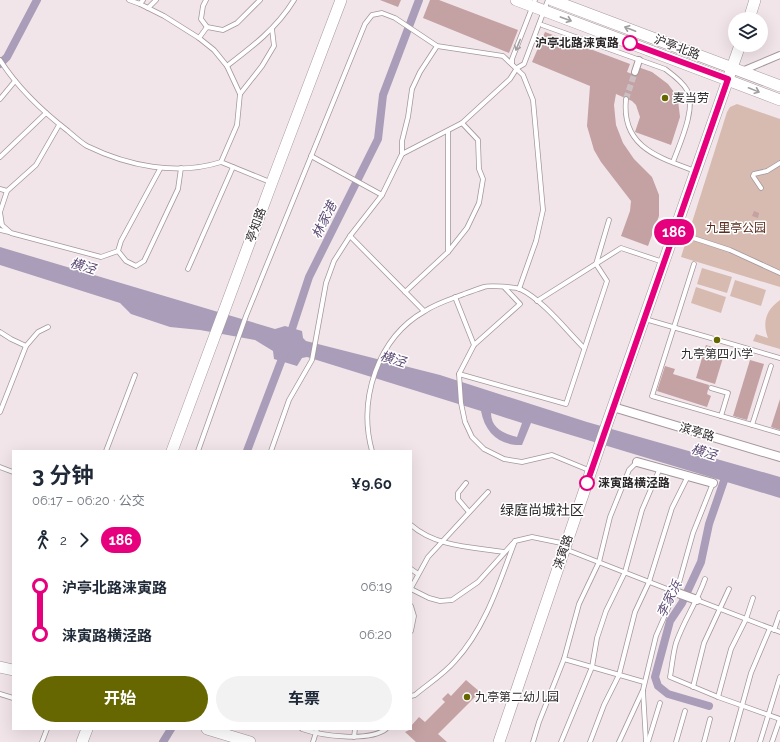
<!DOCTYPE html>
<html lang="zh">
<meta charset="utf-8">
<style>
:root{--surface:#fff;--page:#f2f2f3;--text:#1f2937;--muted:#747a83;--accent:#676702}
body{margin:0;font-family:Raleway,"Noto Sans SC",sans-serif;background:var(--page);color:var(--text);height:100vh;display:flex;flex-direction:column;font-size:15px;white-space:nowrap}
*{box-sizing:border-box;margin:0}
p{font-size:13px;color:var(--muted)}
.icon{flex:none;width:22px;height:22px;fill:none;stroke:currentColor;stroke-width:2;stroke-linecap:round;stroke-linejoin:round}
.map{position:relative;flex:1;overflow:hidden}
.side{position:absolute;left:12px;top:450px;width:400px;height:280px;display:flex;flex-direction:column;background:var(--surface);border-radius:0px;box-shadow:0 4px 16px #0002}
.side>*{flex:none}
.badge{padding:0 8px;border-radius:13px;font-size:14px;line-height:26px}
.fabs{position:absolute;left:728px;top:12px;display:grid;gap:8px}
.fabs a{display:grid;place-items:center;width:40px;height:40px;border-radius:50%;background:var(--surface);box-shadow:0 4px 16px #0002;font-size:20px}
.map>.badge{position:absolute;translate:-50% -50%;box-shadow:0 0 0 2px #fff}
.legs{display:flex;align-items:center;gap:6px;height:44px;padding:0 20px;font-size:13px}
.legs p{margin-inline-start:auto}
.head{display:flex;align-items:center;justify-content:space-between;height:68px;padding:0 20px}
h1{font-size:22px;font-weight:700;line-height:30px}
.button{display:flex;gap:8px;margin-top:auto;padding:8px 20px}
.button a{flex:1;height:46px;border-radius:24px;background:var(--accent);color:#fff;font-size:16px;font-weight:700;line-height:46px;text-align:center}
.button a+a{background:var(--page);color:var(--text)}
ul{padding:0 20px;list-style:none}
li{display:flex;align-items:center;gap:14px;height:48px;font-size:15px}
li i{display:grid;place-items:center;width:6px;height:100%;margin:0 5px;background:currentColor}
li i::after{content:'';width:10px;height:10px;margin:-5px;border:3px solid;border-radius:50%;background:var(--surface)}
li p{margin-inline-start:auto}
li:first-child i{background:linear-gradient(#0000 50%,currentColor 0)}
li:last-child i{background:linear-gradient(currentColor 50%,#0000 0)}
.map>svg:first-child{display:block}
.green{fill:#d7bbb1}
.water{fill:#a99db9;fill-rule:evenodd}
.lines{fill:none;stroke-linecap:round;stroke-linejoin:round}
.canal{stroke:#a99db9;stroke-width:8}
.building{fill:#c4a1a2}
.pedestrian-tunnel{stroke:#cbbfc4;stroke-width:6;stroke-dasharray:6 3;stroke-linecap:butt}
.service-casing{stroke:#a4979c;stroke-width:5.5}
.pedestrian-casing{stroke:#a4979c;stroke-width:8}
.minor-casing{stroke:#a4979c;stroke-width:10}
.tertiary-casing{stroke:#a4979c;stroke-width:12}
.service{stroke:#fff;stroke-width:4}
.pedestrian{stroke:#fff;stroke-width:6}
.minor{stroke:#fff;stroke-width:8}
.tertiary{stroke:#fff;stroke-width:11}
.oneway{stroke:#a09e9f}
.line-1-casing{stroke:#fff;stroke-width:9}
.line-1{stroke:#e6007e;stroke-width:6}
.stop-1-dot{fill:#fff;stroke:#e6007e;stroke-width:2}
.poi-dot{fill:#676702;stroke:#fff;stroke-width:1.5}
.labels{text-anchor:middle;dominant-baseline:central;stroke-width:3;stroke-linejoin:round;paint-order:stroke}
.stop-label{font-size:12px;font-weight:bold;fill:#2d282a;stroke:#fff;text-anchor:end}
.street-label{font-size:12px;fill:#2d282a;stroke:#fff}
.poi-label{font-size:12px;fill:#2d282a;stroke:#fff;text-anchor:start}
.park-label{font-size:12px;fill:#5c2e1f;stroke:#fff}
.water-label{font-size:13px;font-style:italic;fill:#5d4a75;stroke:#fff}
.quarter-label{font-size:14px;fill:#2d282a;stroke:#fff}
</style>
<div class="map">
<svg width="780" height="742" viewBox="0 0 780 742">
<rect width="100%" height="100%" fill="#f2e5ea"/>
<g class="green">
<polygon points="737,104 780,119 780,287 681,257 727,112 730,107"/>
<polygon points="702,268 732,277 727,293 697,284"/>
<polygon points="735,280 766,290 761,306 730,296"/>
<polygon points="696,287 726,297 721,313 691,303"/>
<path d="M 780,300 L 780,349 L 753,341 L 756,334 L 768,338 C 762,322 766,310 780,300 Z"/>
</g>
<path class="water" d="M 0,247 L 275,329 L 285,326 L 302,331 L 303,338 L 306,341 L 440,375 L 587,422 L 780,477 L 780,498 L 531,423 L 522,445 C 500,446 485,433 481,411 L 307,357 L 302,358 L 297,366 L 274,359 L 273,351 L 255,340 L 200,330 L 170,327 L 131,314 L 120,303 L 0,265 ZM 491,413 L 522,423 L 517,437 C 504,434 491,428 491,413 Z"/>
<g class="lines">
<g class="canal">
<polyline points="0,64 7,57 37,0"/>
<polyline points="289,338 309,277 378,139 383,95 419,0"/>
<polyline points="247,451 285,351"/>
<polyline points="709,706 668,694 658,686 655,677 670,621 682,603 701,562 709,524 727,472"/>
<polyline points="163,742 171,729"/>
</g>
</g>
<g class="building">
<polygon points="380,0 401,0 398,7"/>
<polygon points="430,0 439,0 518,30 509,53 423,18"/>
<polygon points="545,32 630,64 627,72 635,75 638,67 652,72 668,84 674,92 678,100 680,117 671,145 635,132 640,117 636,105 632,101 616,94 614,105 616,125 623,143 634,159 652,177 659,195 659,216 648,246 621,236 630,211 631,201 601,162 594,150 587,126 590,86 532,62"/>
<polygon points="754,211 759,213 758,218 752,216"/>
<polygon points="706,345 725,351 715,384 696,378"/>
<polygon points="750,360 764,364 747,420 733,416"/>
<polygon points="665,366 675,369 673,374 709,385 707,394 711,396 707,407 657,391"/>
<polygon points="780,399 780,430 771,427"/>
<polygon points="466,680 480,692 438,734 447,742 416,742 405,732 411,729 411,726 419,717 425,722 445,702 442,699 448,693 451,696"/>
</g>
<g class="lines">
<polyline class="pedestrian-tunnel" points="626,99 635,72"/>
<g class="service-casing">
<g id="service">
<polyline points="129,0 140,4"/>
<polyline points="143,0 140,4 164,16 199,38 214,50 227,66 240,94 237,125 221,162 270,182"/>
<polyline points="206,0 203,6 201,19 207,27 223,30 237,23 260,0"/>
<polyline points="148,8 156,0"/>
<path d="M 542,25 L 665,69 C 673,75 682,81 687,90 C 697,108 679,145 673,162"/>
<polyline points="199,38 207,27"/>
<path d="M 0,60 C 18,88 42,111 68,131 C 74,136 80,142 87,146 C 128,166 177,176 221,162"/>
<polyline points="512,64 512,59 535,0"/>
<path d="M 227,66 C 252,47 277,28 294,0"/>
<polyline points="240,94 262,66 274,46 272,29"/>
<polyline points="0,99 15,81"/>
<path d="M 626,99 C 621,147 658,157 695,171"/>
<polyline points="448,131 448,252"/>
<polyline points="402,154 462,123 510,79 517,68 524,64 548,0"/>
<polyline points="311,156 382,195"/>
<polyline points="0,157 46,113"/>
<polyline points="160,169 121,241 118,251 126,261 136,266 144,261 178,189 181,168"/>
<polyline points="761,188 753,176 754,174 767,171 780,163"/>
<polyline points="0,189 7,191 36,165 59,125"/>
<polyline points="7,191 0,212 2,225 11,233 101,257 118,251"/>
<polyline points="0,230 9,232"/>
<polyline points="675,232 730,250 780,273"/>
<polyline points="350,236 424,311"/>
<polyline points="694,264 652,396 780,433"/>
<polyline points="188,269 233,167"/>
<polyline points="505,288 520,304 474,345 459,374 461,403 465,422 472,437 484,449 504,459 522,462 552,455 591,471"/>
<polyline points="405,292 448,252 467,228 479,203 483,179 479,169 478,140 462,123"/>
<polyline points="455,297 474,345"/>
<polyline points="537,301 621,248 663,262"/>
<polyline points="645,319 780,358"/>
<polyline points="0,332 11,339 26,346"/>
<polyline points="459,374 566,404 607,281 596,264 609,220"/>
<polyline points="711,388 728,393 721,416"/>
<polyline points="0,412 26,346 38,332 48,327"/>
<polyline points="752,425 771,366"/>
<polyline points="106,451 135,375"/>
<polyline points="198,451 246,316 365,24 372,15 382,13 395,18 437,46 503,56 523,75 533,100 543,210 536,241 519,289"/>
<polyline points="271,451 289,400 312,360 326,283 334,261 350,236 382,195 402,154 402,141 408,117 412,89 420,72 437,46"/>
<path d="M 372,451 C 358,400 377,338 425,311 C 437,303 451,299 464,294 C 470,292 477,289 484,287 C 489,285 515,287 520,289 C 543,300 566,330 584,348"/>
<polyline points="0,467 13,472"/>
<polyline points="466,483 458,493 458,499 469,512"/>
<path d="M 411,525 C 436,547 472,547 504,552"/>
<polyline points="565,549 675,592"/>
<polyline points="411,569 418,574"/>
<path d="M 705,579 C 697,602 684,620 676,643 C 673,653 672,666 670,677 L 718,697 L 780,719"/>
<polyline points="411,588 428,557 488,492"/>
<polyline points="411,589 429,598 440,601 452,600 478,582 515,541 532,537 566,544"/>
<polyline points="697,600 780,632"/>
<polyline points="411,606 414,616 411,631"/>
<polyline points="774,630 780,613"/>
<polyline points="564,659 644,682"/>
<polyline points="693,687 704,643 729,589"/>
<polyline points="643,691 646,742"/>
<polyline points="0,694 13,698"/>
<path d="M 411,696 L 415,695 C 428,684 444,674 455,661 C 486,627 499,583 515,541"/>
<polyline points="718,697 731,649 746,619 753,598"/>
<path d="M 302,729 C 322,736 369,742 386,729"/>
<polyline points="354,737 355,729"/>
<polyline points="42,742 47,729"/>
<polyline points="313,742 317,729"/>
<polyline points="533,742 539,722 564,659 579,604 599,562 610,517 629,470 637,462"/>
<polyline points="561,742 592,667 597,638 606,611 625,572 642,510 660,468"/>
<polyline points="590,742 604,705 619,675 635,612 649,582 672,508 688,476"/>
<polyline points="619,742 643,690 656,636 679,583 693,533 713,483"/>
<polyline points="648,742 660,703"/>
<polyline points="676,742 685,711"/>
<polyline points="704,742 710,719"/>
<polyline points="732,742 751,673 770,628"/>
<polyline points="760,742 780,677"/>
<polyline points="772,742 780,719"/>
</g>
</g>
<g class="pedestrian-casing">
<g id="pedestrian">
<polyline points="742,71 780,55"/>
<polyline points="635,72 639,60"/>
</g>
</g>
<g class="minor-casing">
<g id="minor">
<polyline points="613,407 780,457"/>
<polyline points="637,462 713,483"/>
<polyline points="675,592 697,600"/>
</g>
</g>
<g class="tertiary-casing">
<g id="tertiary">
<polyline points="516,0 780,100"/>
<polyline points="552,0 780,86"/>
<polyline points="749,19 755,0"/>
<polyline points="172,451 272,182 341,0"/>
<polyline points="0,667 13,670"/>
<polyline points="207,729 250,742"/>
<polyline points="82,742 87,729"/>
<polyline points="499,742 607,424 740,45"/>
</g>
</g>
<use href="#service" class="service"/>
<use href="#pedestrian" class="pedestrian"/>
<use href="#minor" class="minor"/>
<use href="#tertiary" class="tertiary"/>
</g>
<defs><path id="oneway-shaft" d="M-6 0H5M1.5-3L5.5 0L1.5 3" fill="none" stroke-width="1.6" stroke-linecap="round" stroke-linejoin="round"/></defs>
<g class="oneway">
<use href="#oneway-shaft" transform="translate(566 19) rotate(20)"/>
<use href="#oneway-shaft" transform="translate(630 29) rotate(-159)"/>
<use href="#oneway-shaft" transform="translate(518 45) rotate(112)"/>
<use href="#oneway-shaft" transform="translate(754 90) rotate(22)"/>
</g>
<g class="lines">
<g class="line-1-casing">
<polyline id="line-1" points="587,483 728,79 630,43"/>
</g>
<use href="#line-1" class="line-1"/>
</g>
<g class="stop-1-dot">
<circle cx="630" cy="43" r="7"/>
<circle cx="587" cy="483" r="7"/>
</g>
<g class="poi-dot">
<circle cx="665" cy="98" r="4"/>
<circle cx="717" cy="340" r="4"/>
<circle cx="467" cy="697" r="4"/>
</g>
<g class="labels">
<g class="stop-label">
<text x="619" y="43">沪亭北路涞寅路</text>
<text x="598" y="483" text-anchor="start">涞寅路横泾路</text>
</g>
<g class="street-label">
<text transform="translate(677 47) rotate(21)">沪亭北路</text>
<text transform="translate(256 225) rotate(-70)">亭知路</text>
<text transform="translate(697 432) rotate(17)">滨亭路</text>
<text transform="translate(563 552) rotate(-71)">涞寅路</text>
</g>
<g class="poi-label">
<text x="673" y="98">麦当劳</text>
<text x="717" y="354" text-anchor="middle">九亭第四小学</text>
<text x="475" y="697">九亭第二幼儿园</text>
</g>
<g class="park-label">
<text x="736" y="228">九里亭公园</text>
</g>
<g class="water-label">
<text transform="translate(324 220) rotate(-64)">林家港</text>
<text transform="translate(83 266) rotate(17)">横泾</text>
<text transform="translate(393 359) rotate(17)">横泾</text>
<text transform="translate(704 452) rotate(17)">横泾</text>
<text transform="translate(669 599) rotate(-63)">李家浜</text>
</g>
<g class="quarter-label">
<text x="542" y="510">绿庭尚城社区</text>
</g>
</g>
</svg>
<div class="fabs">
<a><svg class="icon" aria-label="layers" viewBox="0 0 24 24"><path d="M12 4l9 5-9 5-9-5zM3 14l9 5 9-5"/></svg></a>
</div>
<b class="badge" style="left:674px;top:232px;background:#e6007e;color:#fff">186</b>
<section class="side">
<div class="head"><div><h1>3 分钟</h1><p>06:17 – 06:20 · 公交</p></div><b>¥9.60</b></div>
<div class="legs"><svg class="icon" aria-label="walk" viewBox="0 0 24 24"><circle cx="13" cy="4" r="2"/><path d="M13 8l-2 6 4 7M11 14l-3 7M7 12l3-4h3l4 4"/></svg>2<svg class="icon" aria-label="forward" viewBox="0 0 24 24"><path d="M9 5l7 7-7 7"/></svg><b class="badge" style="background:#e6007e;color:#fff">186</b></div>
<ul>
<li><i style="color:#e6007e"></i><b>沪亭北路涞寅路</b><p>06:19</p></li>
<li><i style="color:#e6007e"></i><b>涞寅路横泾路</b><p>06:20</p></li>
</ul>
<div class="button"><a>开始</a><a>车票</a></div>
</section>
</div>
